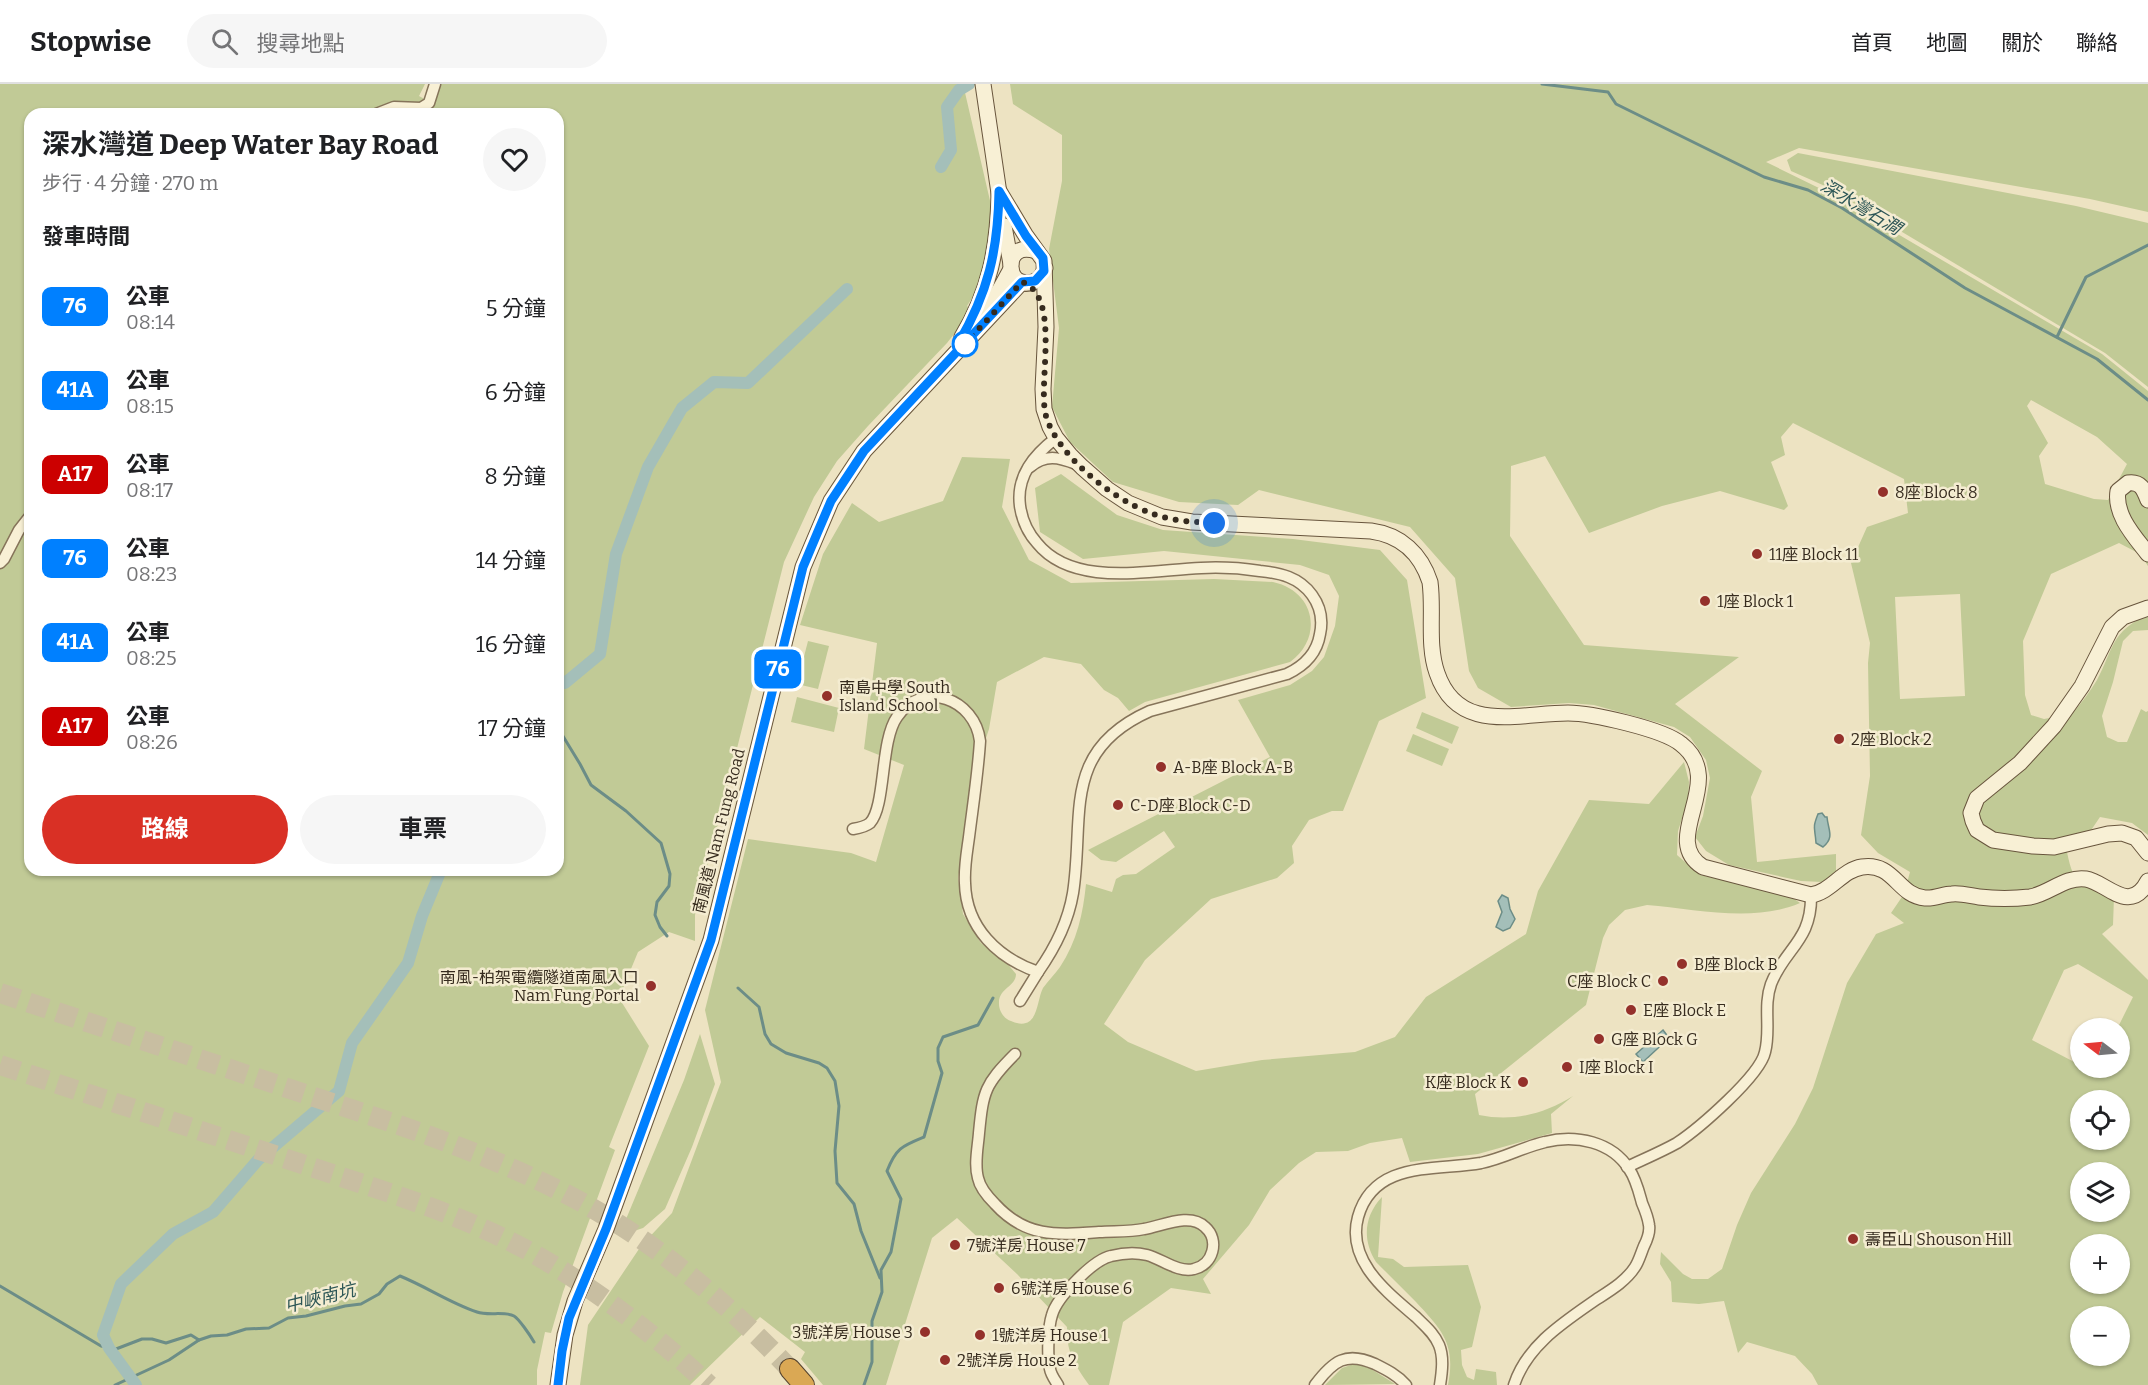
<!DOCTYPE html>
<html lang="zh-TW">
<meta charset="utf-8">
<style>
:root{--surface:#fff;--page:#f6f6f6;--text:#202124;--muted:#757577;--line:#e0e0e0;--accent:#d93025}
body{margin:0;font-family:Bitter,"Noto Sans TC",serif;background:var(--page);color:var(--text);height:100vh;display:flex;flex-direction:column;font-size:22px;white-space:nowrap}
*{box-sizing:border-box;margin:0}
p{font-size:20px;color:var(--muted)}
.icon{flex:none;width:33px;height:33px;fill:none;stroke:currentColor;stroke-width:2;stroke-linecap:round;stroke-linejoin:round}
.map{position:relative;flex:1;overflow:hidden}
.panel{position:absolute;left:24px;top:24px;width:540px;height:768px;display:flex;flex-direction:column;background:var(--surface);border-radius:18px;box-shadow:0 2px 4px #0004}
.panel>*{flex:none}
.badge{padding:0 12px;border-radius:9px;font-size:21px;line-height:39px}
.needle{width:39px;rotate:286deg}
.tools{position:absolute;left:2070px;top:934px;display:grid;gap:12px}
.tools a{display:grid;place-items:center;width:60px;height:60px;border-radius:50%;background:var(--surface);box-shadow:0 2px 4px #0004;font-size:30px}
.you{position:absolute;width:30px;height:30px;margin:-15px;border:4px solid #fff;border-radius:50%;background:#1a73e8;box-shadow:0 0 0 9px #1a73e833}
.map>.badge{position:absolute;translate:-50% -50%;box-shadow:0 0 0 3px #fff}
h2{padding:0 18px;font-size:22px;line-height:54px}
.round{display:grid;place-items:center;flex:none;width:63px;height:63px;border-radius:32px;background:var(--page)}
.headline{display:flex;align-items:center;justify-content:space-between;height:102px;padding:0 18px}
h1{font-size:28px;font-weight:700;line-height:45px}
.action{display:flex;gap:12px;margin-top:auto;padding:12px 18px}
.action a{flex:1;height:69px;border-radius:36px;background:var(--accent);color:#fff;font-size:24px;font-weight:700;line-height:69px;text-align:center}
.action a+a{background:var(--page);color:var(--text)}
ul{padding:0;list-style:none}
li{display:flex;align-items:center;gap:18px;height:84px;padding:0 18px}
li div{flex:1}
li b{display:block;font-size:22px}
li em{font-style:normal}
li .badge{min-width:66px;font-weight:700;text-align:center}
header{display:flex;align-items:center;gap:36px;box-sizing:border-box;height:84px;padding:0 30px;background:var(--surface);border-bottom:2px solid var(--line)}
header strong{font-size:28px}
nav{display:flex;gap:33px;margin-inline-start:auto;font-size:21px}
.search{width:420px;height:54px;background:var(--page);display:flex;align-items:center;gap:15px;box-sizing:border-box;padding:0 21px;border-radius:33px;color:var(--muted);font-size:22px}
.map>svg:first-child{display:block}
.green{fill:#c1ca96;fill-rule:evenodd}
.water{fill:#a4bfb9;stroke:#6c8d87;stroke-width:1.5}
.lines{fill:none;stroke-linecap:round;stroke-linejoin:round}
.stream{stroke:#6c8d87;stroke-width:3}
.canal{stroke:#a4bfb9;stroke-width:12}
.highway-tunnel{stroke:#c8bea1;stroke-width:20;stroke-dasharray:20 10;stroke-linecap:butt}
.street-casing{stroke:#86745a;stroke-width:13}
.secondary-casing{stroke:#68553d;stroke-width:17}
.highway-casing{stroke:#54422e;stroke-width:22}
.street{stroke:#f8f0d5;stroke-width:10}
.secondary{stroke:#f8f0d5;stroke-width:15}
.highway{stroke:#daa854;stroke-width:20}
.line-casing{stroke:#fff;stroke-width:14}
.line{stroke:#0080ff;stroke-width:9}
.walk{stroke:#362b1e;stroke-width:6;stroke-dasharray:0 10.8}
.stop-dot{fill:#fff;stroke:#0080ff;stroke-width:3}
.poi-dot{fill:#94312b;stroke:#f4ecd1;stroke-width:2}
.labels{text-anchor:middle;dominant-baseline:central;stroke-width:5;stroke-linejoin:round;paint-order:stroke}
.poi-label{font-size:16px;fill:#362b1e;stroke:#f4ecd1;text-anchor:start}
.street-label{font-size:16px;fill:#362b1e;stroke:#f4ecd1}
.water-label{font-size:18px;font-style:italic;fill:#2d5656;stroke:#f4ecd1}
</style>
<header>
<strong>Stopwise</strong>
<div class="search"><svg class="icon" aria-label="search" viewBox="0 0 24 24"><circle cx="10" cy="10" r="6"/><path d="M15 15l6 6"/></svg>搜尋地點</div>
<nav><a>首頁</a><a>地圖</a><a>關於</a><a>聯絡</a></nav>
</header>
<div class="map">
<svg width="2148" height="1301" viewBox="0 0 2148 1301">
<rect width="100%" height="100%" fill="#ede3c2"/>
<g class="green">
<path d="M 0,0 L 425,0 L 419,12 L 430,18 L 437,0 L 963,0 L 994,134 L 981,200 L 967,222 L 969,224 L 961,241 L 947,259 L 868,342 L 837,377 L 814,413 L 784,478 L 695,831 L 695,857 L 669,848 L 638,868 L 619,914 L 649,962 L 609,1063 L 615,1066 L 563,1208 L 551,1249 L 545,1248 L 537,1286 L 537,1301 L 0,1301 ZM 30,30 L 558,30 L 558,786 L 30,786 Z"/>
<path d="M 1010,0 L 2148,0 L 2148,128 L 2090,115 L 1799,64 L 1766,78 L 1821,105 L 2102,270 L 2148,307 L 2148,482 L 2140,470 L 2119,459 L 2051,490 L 2023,557 L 2025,611 L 2031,631 L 2044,635 L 2072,630 C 2081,619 2090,608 2097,596 C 2114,564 2111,547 2148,531 L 2148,546 L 2133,547 L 2123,557 L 2113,598 L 2102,632 L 2107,653 L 2118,658 L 2127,658 L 2141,625 L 2146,628 L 2148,627 L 2148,751 L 2132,739 L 2100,733 L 2081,761 L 2067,768 C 2074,804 2082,801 2114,813 L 2113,841 L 2102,850 L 2148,896 L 2148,1301 L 1818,1301 L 1812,1290 L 1795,1272 L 1747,1258 L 1738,1269 L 1724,1217 L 1699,1220 L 1672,1218 L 1671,1198 L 1660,1180 L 1661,1168 L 1683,1190 L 1692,1195 L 1708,1195 L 1722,1185 L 1737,1141 L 1751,1109 L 1795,1040 L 1813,1004 L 1847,899 L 1876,850 L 1904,839 L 1891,829 L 1904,810 L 1910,788 L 1878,769 L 1861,751 L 1870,692 L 1868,579 L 1870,559 L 1851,479 L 1867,443 L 1908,429 L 1904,395 L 1793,339 L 1781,353 L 1785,371 L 1771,378 L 1788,422 L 1784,426 L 1720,407 L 1662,422 L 1589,449 L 1545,372 L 1511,382 L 1510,452 L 1584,561 L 1739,573 L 1675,620 L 1762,687 L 1751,713 L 1757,778 L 1836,770 L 1836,794 L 1822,798 L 1801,797 L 1729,781 L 1706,767 L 1695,753 L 1703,732 L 1710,694 L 1706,676 L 1690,653 L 1674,643 L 1594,621 L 1569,619 L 1511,623 L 1478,604 L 1469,587 L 1455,494 L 1410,443 L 1259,406 L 1238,421 L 1179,418 L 1113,398 L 1070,358 L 1052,323 L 1059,244 L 1049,165 L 1062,97 L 1062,51 L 1013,20 ZM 2031,316 L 2097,353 L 2127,380 L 2108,416 L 2094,415 L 2045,400 L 2039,372 L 2048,359 L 2027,322 ZM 1960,510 L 1965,612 L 1900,615 L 1895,513 ZM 2078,880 L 2133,913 L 2117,945 L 2120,945 L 2120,984 L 2098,984 L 2095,989 L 2086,984 L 2080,984 L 2080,981 L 2032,956 L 2064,886 ZM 2080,1017 L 2120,1017 L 2120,1056 L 2080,1056 ZM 2080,1089 L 2120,1089 L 2120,1128 L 2080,1128 ZM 2080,1161 L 2120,1161 L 2120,1200 L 2080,1200 ZM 2080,1233 L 2120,1233 L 2120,1272 L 2080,1272 Z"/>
<polygon points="1798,69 2076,122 2148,139 2148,303 2105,269 1825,102 1791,87 1787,76"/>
<path d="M 962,373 L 1010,375 L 1002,423 L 1029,476 L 1071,499 L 1214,495 L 1273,498 C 1315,507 1324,553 1290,578 L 1145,618 L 1129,627 L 1118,614 L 1104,606 L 1081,580 L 1044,573 L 997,598 L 989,645 L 980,672 L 958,794 L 963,830 L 981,859 L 1006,878 L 1016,890 C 1016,903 998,904 999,920 C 999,927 1004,935 1011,937 C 1039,949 1036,917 1043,904 C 1048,897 1055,890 1060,883 C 1077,857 1083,830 1086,800 L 1112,808 L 1116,795 L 1123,791 L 1136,790 L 1175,763 L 1164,747 L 1116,778 L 1101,776 L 1088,766 L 1270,673 L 1238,616 L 1290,601 L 1312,587 L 1324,573 L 1335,542 L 1339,512 L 1329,491 L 1300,481 L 1164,467 L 1083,475 L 1040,448 L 1035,404 L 1061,390 L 1117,431 L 1163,446 L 1293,455 L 1380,466 L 1407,496 L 1426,614 L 1379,637 L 1343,727 L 1332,727 L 1309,736 L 1292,762 L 1294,779 L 1277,794 L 1211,815 L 1145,876 L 1104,940 L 1128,958 L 1196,987 L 1262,976 L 1355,968 L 1395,953 L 1426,913 L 1526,850 L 1538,807 L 1589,716 L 1649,720 L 1684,678 L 1689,698 L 1688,716 L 1678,747 L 1677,771 L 1700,791 L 1778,808 L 1790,812 L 1800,819 C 1753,839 1696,825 1647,821 L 1625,826 L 1609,841 L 1603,854 L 1586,921 L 1475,1010 L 1479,1031 C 1513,1038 1544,1030 1573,1012 L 1551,1030 L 1552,1049 L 1478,1070 L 1410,1078 L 1402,1054 L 1370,1059 L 1348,1067 L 1316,1068 L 1299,1079 L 1270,1106 L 1249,1141 L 1203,1195 L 1211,1210 L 1171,1204 L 1123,1238 L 1109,1301 L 1089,1301 C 1075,1281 1066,1268 1067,1243 L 1017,1190 L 957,1134 L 932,1154 L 886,1301 L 823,1301 L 801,1275 L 805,1268 L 760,1233 L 690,1301 L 580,1301 L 588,1241 L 641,1162 L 672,1129 L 721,998 L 705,926 L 748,755 L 851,769 L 876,778 L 904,681 L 864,665 L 877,559 L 800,541 L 823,470 L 852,419 L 879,438 L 943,417 Z"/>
<polygon points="808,557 829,562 818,605 797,600"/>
<polygon points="797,613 839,624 834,648 791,638"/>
<polygon points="1422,628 1459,643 1452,660 1416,644"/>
<polygon points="1413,650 1449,665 1442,682 1406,667"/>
<polygon points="700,950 715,1000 692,1063 665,1125 643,1144 619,1152 684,996"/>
<path d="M 1382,1113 L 1378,1173 L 1393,1175 L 1404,1183 L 1468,1181 L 1481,1223 L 1472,1263 L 1461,1266 L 1462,1281 L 1467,1293 L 1474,1296 L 1476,1285 L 1496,1288 L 1497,1301 L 1448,1301 C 1456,1260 1442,1246 1416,1218 C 1403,1205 1389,1191 1376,1178 C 1362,1156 1364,1132 1382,1113 Z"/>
<polygon points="1357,1279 1368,1283 1395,1300 1325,1301 1342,1284"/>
</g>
<g class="water">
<path d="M 1822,729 L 1825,733 L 1827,733 C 1828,746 1835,753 1823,763 L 1816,759 C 1815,743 1812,745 1818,730 Z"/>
<polygon points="1502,811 1508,814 1510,825 1515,835 1510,844 1503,847 1496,843 1502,828 1498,817"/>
<polygon points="1663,946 1669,954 1643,978 1636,970"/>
</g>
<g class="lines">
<g class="stream">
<polyline points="1542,0 1608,8 1616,20 1764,93 1808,106 1842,124 1965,204 2097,275 2148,316"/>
<polyline points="2057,253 2086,193 2148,161"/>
<polyline points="558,644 580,680 591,701 626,727 661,759 670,790 669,802 657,818 655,831 660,843 667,852"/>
<polyline points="738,904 759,923 765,950 771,960 786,969 819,979 827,984 835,997 839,1022 835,1067 837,1099 854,1120 861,1147 880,1194"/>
<path d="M 0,1202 L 101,1262 L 116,1265 L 142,1255 L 152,1255 L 166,1259 L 191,1251 L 199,1256 L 211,1252 L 227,1251 L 246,1245 L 269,1244 L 288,1234 L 306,1232 L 345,1222 L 361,1220 L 379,1210 L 387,1200 L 400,1192 C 427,1203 450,1219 477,1228 C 488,1232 505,1227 514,1232 C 519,1235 530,1251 534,1258"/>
<polyline points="115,1301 169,1276 199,1256"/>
<path d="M 864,1301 L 872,1278 L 872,1237 L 882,1208 L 881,1186 L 891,1168 L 901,1115 L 887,1087 C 896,1064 902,1062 924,1053 L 942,989 L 938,977 L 938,964 L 943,953 L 978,941 L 993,914"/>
</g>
<g class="canal">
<polyline points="941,83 951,66 947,23 959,6 969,0"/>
<polyline points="558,595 565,599 600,570 616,470 648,383 682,324 714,298 748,299 847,205"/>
<polyline points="136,1301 109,1264 103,1251 121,1200 173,1150 213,1128 258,1076 339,1007 352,959 408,879 422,832 441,786"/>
</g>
<g class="highway-tunnel">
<path d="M 0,909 C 102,943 203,976 305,1010 C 400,1041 495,1071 583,1119 C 661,1162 729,1221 790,1285"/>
<path d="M 0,981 C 101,1014 201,1047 302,1080 C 377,1105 453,1127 523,1164 C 587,1198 656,1251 709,1301"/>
</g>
<g class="street-casing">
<g id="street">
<polyline points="376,30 394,23 421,24 429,19 435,0"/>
<path d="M 1030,383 C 1045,370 1059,373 1076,380"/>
<polyline points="0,479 4,475 19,446 30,432"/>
<path d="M 853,745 C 859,744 865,743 870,739 C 886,722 880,657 897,633 C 923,595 975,615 980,657 C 978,689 973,721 969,753 C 967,768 964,783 965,799 C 966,844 998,874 1038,888 C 1055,864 1068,839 1073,809 C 1085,732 1060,667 1150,627 L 1287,590 C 1304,582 1317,569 1320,550 C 1323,536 1320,522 1312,511 C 1299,493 1280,489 1260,487 C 1240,484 1220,483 1201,484 C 1150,486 1073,504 1037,459 C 1028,449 1022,436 1020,422 C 1016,392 1034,371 1056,354"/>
<polyline points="1020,917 1038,888"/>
<path d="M 1015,970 C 985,1000 983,1007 979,1049 C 978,1063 974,1080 978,1094 C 980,1104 988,1113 995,1120 C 1026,1154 1057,1151 1099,1148 C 1114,1147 1130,1148 1144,1145 C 1162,1142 1190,1128 1205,1143 C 1220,1156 1213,1181 1194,1185 C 1178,1189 1162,1175 1147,1171 C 1135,1168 1123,1169 1111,1172 C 1093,1176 1057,1213 1052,1231 C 1048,1243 1047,1273 1050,1285 C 1051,1291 1055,1296 1058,1301"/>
<path d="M 1627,1083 C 1644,1075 1661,1068 1677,1059 C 1698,1045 1760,992 1765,968 C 1771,946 1763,922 1771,900 C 1785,864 1812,857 1811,811"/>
<path d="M 1315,1301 C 1333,1277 1346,1267 1375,1280 C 1387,1286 1397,1291 1406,1301"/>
<path d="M 1440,1301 C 1442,1288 1444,1273 1439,1261 C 1434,1249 1425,1242 1416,1233 C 1387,1208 1346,1177 1358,1133 C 1374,1076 1436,1087 1481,1079 C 1505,1074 1523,1063 1545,1058 C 1576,1050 1612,1058 1629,1085 C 1636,1095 1639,1108 1642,1119 C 1645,1126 1648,1134 1649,1141 C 1650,1147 1647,1156 1644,1162 C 1641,1169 1639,1177 1635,1183 C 1626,1197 1611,1206 1597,1215 C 1564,1238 1527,1261 1514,1301"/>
</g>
</g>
<g class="secondary-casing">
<g id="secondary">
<polyline points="983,0 1000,116"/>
<path d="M 999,107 L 1026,152 L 1044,177 L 1046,243 L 1043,305 L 1044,325 L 1050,343 L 1056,354 L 1070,371 L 1082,383 L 1107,405 L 1128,419 L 1162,433 L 1192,438 L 1371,447 C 1401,451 1421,470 1430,498 C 1434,527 1427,561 1437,589 C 1458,651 1519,629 1568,629 C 1591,629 1663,645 1681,660 C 1729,697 1658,755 1703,783 L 1811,811 C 1831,808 1842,786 1862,783 C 1894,778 1898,812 1925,814 C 1935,815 1943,810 1952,810 C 1961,809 1971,812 1979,813 C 1996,815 2013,815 2030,813 C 2049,810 2065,792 2086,795 C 2106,798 2130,832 2148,797"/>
<polyline points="1004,142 1011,180"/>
<path d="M 1036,167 C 1001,155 1005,208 1033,198 C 1040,196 1043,191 1045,184"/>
<polyline points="988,227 1011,185"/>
<path d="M 962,253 C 990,207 998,162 999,110"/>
<path d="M 2148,416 C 2144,406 2141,397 2128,399 L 2118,407 C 2114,431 2135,453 2148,470"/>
<polyline points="2148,524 2123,533 2112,543 2082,602 2054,642 2020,679 1977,714 1971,729 1973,737 1977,746 1993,756 2033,762 2054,763 2108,750 2122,749 2136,754 2148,769"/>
<polyline points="558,1301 565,1251 575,1217 606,1145 711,856 803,483 831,417 864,367 1022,198"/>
</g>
</g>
<g class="highway-casing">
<polyline id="highway" points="790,1285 804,1301"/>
</g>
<use href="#street" class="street"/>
<use href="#secondary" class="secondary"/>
<use href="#highway" class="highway"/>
</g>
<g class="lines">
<g class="line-casing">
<path id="line" d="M 558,1301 L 562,1267 L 569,1234 L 606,1145 L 711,856 L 803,483 L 819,445 L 831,417 L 864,367 L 1022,198 L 1035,197 L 1044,187 L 1043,174 L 1026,152 L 999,107 C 998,167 988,209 958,260"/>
</g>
<use href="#line" class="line"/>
<path class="walk" d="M 965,260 L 1022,198 C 1062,212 1037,300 1046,332 C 1057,371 1113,416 1151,429 C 1171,437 1193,438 1214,439"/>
</g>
<circle class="stop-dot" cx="965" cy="260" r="12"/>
<g class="poi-dot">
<circle cx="1883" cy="408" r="6"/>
<circle cx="1757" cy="470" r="6"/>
<circle cx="1705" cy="517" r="6"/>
<circle cx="827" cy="612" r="6"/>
<circle cx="1839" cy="655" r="6"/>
<circle cx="1161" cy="683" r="6"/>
<circle cx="1118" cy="721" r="6"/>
<circle cx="1682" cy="880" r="6"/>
<circle cx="1663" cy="897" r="6"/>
<circle cx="651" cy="902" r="6"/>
<circle cx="1631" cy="926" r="6"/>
<circle cx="1599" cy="955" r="6"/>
<circle cx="1567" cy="983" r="6"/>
<circle cx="1523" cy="998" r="6"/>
<circle cx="1853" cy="1155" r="6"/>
<circle cx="955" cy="1161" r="6"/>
<circle cx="999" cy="1204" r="6"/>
<circle cx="925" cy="1248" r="6"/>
<circle cx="980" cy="1251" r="6"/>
<circle cx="945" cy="1276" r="6"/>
</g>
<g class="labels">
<g class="poi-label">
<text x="1895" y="408">8座 Block 8</text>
<text x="1769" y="470">11座 Block 11</text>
<text x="1717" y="517">1座 Block 1</text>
<text x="839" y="603">南島中學 South<tspan x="839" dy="18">Island School</tspan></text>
<text x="1851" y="655">2座 Block 2</text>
<text x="1173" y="683">A-B座 Block A-B</text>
<text x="1130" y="721">C-D座 Block C-D</text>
<text x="1694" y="880">B座 Block B</text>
<text x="639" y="893" text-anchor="end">南風-柏架電纜隧道南風入口<tspan x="639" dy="18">Nam Fung Portal</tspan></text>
<text x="1651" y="897" text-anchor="end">C座 Block C</text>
<text x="1643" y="926">E座 Block E</text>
<text x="1611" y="955">G座 Block G</text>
<text x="1579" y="983">I座 Block I</text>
<text x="1511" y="998" text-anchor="end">K座 Block K</text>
<text x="1865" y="1155">壽臣山 Shouson Hill</text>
<text x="967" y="1161">7號洋房 House 7</text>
<text x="1011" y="1204">6號洋房 House 6</text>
<text x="913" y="1248" text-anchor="end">3號洋房 House 3</text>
<text x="992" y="1251">1號洋房 House 1</text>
<text x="957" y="1276">2號洋房 House 2</text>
</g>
<g class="street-label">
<text transform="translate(719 747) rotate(-76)">南風道 Nam Fung Road</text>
</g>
<g class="water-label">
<text transform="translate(1861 123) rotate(31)">深水灣石澗</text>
<text transform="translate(320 1214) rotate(-14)">中峽南坑</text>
</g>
</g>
</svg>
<div class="tools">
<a><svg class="needle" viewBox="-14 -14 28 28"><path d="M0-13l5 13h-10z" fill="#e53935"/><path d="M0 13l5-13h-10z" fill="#757577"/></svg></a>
<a><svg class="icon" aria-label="locate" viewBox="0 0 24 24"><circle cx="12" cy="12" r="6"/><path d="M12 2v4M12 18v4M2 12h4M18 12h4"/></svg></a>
<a><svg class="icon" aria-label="layers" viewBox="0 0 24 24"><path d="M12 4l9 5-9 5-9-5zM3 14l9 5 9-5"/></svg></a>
<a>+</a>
<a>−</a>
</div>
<div class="you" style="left:1214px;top:439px"></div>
<b class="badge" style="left:778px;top:585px;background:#0080ff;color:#fff">76</b>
<section class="panel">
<div class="headline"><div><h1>深水灣道 Deep Water Bay Road</h1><p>步行 · 4 分鐘 · 270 m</p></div><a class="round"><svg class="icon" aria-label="heart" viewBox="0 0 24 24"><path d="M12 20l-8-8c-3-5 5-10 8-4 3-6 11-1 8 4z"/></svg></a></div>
<h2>發車時間</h2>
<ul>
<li><span class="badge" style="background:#0080ff;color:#fff">76</span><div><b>公車</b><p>08:14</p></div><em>5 分鐘</em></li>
<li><span class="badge" style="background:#0080ff;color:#fff">41A</span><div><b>公車</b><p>08:15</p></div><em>6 分鐘</em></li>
<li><span class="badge" style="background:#c00;color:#fff">A17</span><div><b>公車</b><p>08:17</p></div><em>8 分鐘</em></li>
<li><span class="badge" style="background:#0080ff;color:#fff">76</span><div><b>公車</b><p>08:23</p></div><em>14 分鐘</em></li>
<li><span class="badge" style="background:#0080ff;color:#fff">41A</span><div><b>公車</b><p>08:25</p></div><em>16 分鐘</em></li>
<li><span class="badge" style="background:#c00;color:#fff">A17</span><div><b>公車</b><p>08:26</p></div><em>17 分鐘</em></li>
</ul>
<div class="action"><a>路線</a><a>車票</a></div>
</section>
</div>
